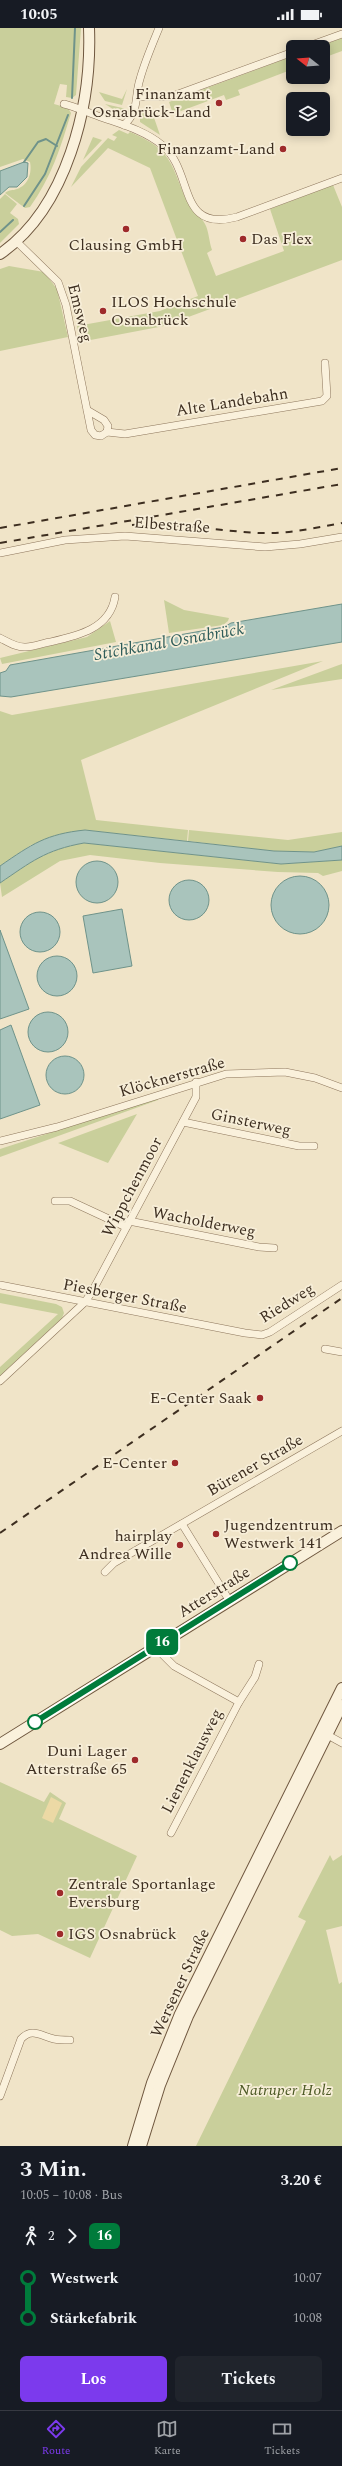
<!DOCTYPE html>
<html lang="de">
<meta charset="utf-8">
<style>
:root{--surface:#171b24;--page:#20242c;--text:#f1f3f6;--muted:#9ea1a6;--line:#363941;--accent:#7c3aed}
body{margin:0;font-family:Spectral,serif;background:var(--page);color:var(--text);height:100vh;display:flex;flex-direction:column;font-size:15px;white-space:nowrap}
*{box-sizing:border-box;margin:0}
p{font-size:13px;color:var(--muted)}
.icon{flex:none;width:22px;height:22px;fill:none;stroke:currentColor;stroke-width:2;stroke-linecap:round;stroke-linejoin:round}
.map{position:relative;height:2118px;overflow:hidden}
.panel{display:flex;flex-direction:column;background:var(--surface);flex:1}
.panel>*{flex:none}
.badge{padding:0 8px;border-radius:6px;font-size:14px;line-height:26px}
.needle{width:26px;rotate:287deg}
.controls{position:absolute;left:286px;top:12px;display:grid;gap:8px}
.controls a{display:grid;place-items:center;width:44px;height:44px;border-radius:6px;background:var(--surface);box-shadow:0 2px 10px #0003;font-size:20px}
.map>.badge{position:absolute;translate:-50% -50%;box-shadow:0 0 0 2px #fff}
.legs{display:flex;align-items:center;gap:6px;height:44px;padding:0 20px;font-size:13px}
.legs p{margin-inline-start:auto}
.overview{display:flex;align-items:center;justify-content:space-between;height:68px;padding:0 20px}
h1{font-size:22px;font-weight:700;line-height:30px}
.primary-button{display:flex;gap:8px;margin-top:auto;padding:8px 20px}
.primary-button a{flex:1;height:46px;border-radius:6px;background:var(--accent);color:#fff;font-size:16px;font-weight:700;line-height:46px;text-align:center}
.primary-button a+a{background:var(--page);color:var(--text)}
ul{padding:0 20px;list-style:none}
li{display:flex;align-items:center;gap:14px;height:40px;font-size:15px}
li i{display:grid;place-items:center;width:6px;height:100%;margin:0 5px;background:currentColor}
li i::after{content:'';width:10px;height:10px;margin:-5px;border:3px solid;border-radius:50%;background:var(--surface)}
li p{margin-inline-start:auto}
li:first-child i{background:linear-gradient(#0000 50%,currentColor 0)}
li:last-child i{background:linear-gradient(currentColor 50%,#0000 0)}
.status{display:flex;justify-content:space-between;align-items:center;height:28px;padding:0 20px;background:var(--surface);direction:ltr}
.status svg{height:11px;fill:currentColor}
.dock{display:flex;justify-content:space-around;align-items:center;height:56px;border-top:1px solid var(--line);background:var(--surface);font-size:11px;color:var(--muted)}
.dock a{display:grid;justify-items:center;gap:2px}
.dock .selected{color:var(--accent)}
.map>svg:first-child{display:block}
.green{fill:#c9cf9b}
.sand{fill:#ecd9a5}
.water{fill:#a9c4bc;stroke:#6f938a}
.lines{fill:none;stroke-linecap:round;stroke-linejoin:round}
.stream{stroke:#6f938a;stroke-width:2}
.street-casing{stroke:#8d765c;stroke-width:8}
.secondary-casing{stroke:#6f573f;stroke-width:12}
.street{stroke:#faf1dc;stroke-width:7}
.secondary{stroke:#faf1dc;stroke-width:10}
.rail{stroke:#3d2e20;stroke-width:2;stroke-dasharray:7 7;stroke-linecap:butt}
.line-1-casing{stroke:#fff;stroke-width:9}
.line-1{stroke:#007b3b;stroke-width:6}
.poi-dot{fill:#9e2a2b;stroke:#f7eed8;stroke-width:1.5}
.stop-1-dot{fill:#fff;stroke:#007b3b;stroke-width:2}
.labels{text-anchor:middle;dominant-baseline:central;stroke-width:3.5;stroke-linejoin:round;paint-order:stroke}
.poi-label{font-size:16px;fill:#3d2e20;stroke:#f7eed8;text-anchor:end}
.street-label{font-size:16px;fill:#3d2e20;stroke:#f7eed8}
.park-label{font-size:16px;font-style:italic;fill:#4d5a26;stroke:#f7eed8}
.water-label{font-size:17px;font-style:italic;fill:#2f5d5a;stroke:#f7eed8}
</style>
<div class="status"><b>10:05</b><svg viewBox="0 0 49 12"><path d="M0 12V9h3v3zM5 12V6h3v6zM10 12V3h3v9zM15 12V0h3v12zM26 1h20v11H26zM47 4h2v5h-2z"/></svg></div>
<div class="map">
<svg width="342" height="2118" viewBox="0 0 342 2118">
<rect width="100%" height="100%" fill="#f0e4c8"/>
<g class="green">
<path d="M 0,0 L 81,0 L 76,67 L 72,70 L 66,69 L 67,57 L 60,56 L 54,76 L 68,80 L 71,85 C 61,119 51,150 30,179 L 25,180 L 5,165 C 10,161 12,163 17,161 C 29,157 32,144 30,134 L 23,131 L 0,139 Z"/>
<polygon points="342,10 342,23 323,30 323,19 317,19"/>
<polygon points="293,28 293,48 290,49 288,43 238,62 240,67 226,72 224,67 173,86 169,74"/>
<polygon points="127,61 122,77 105,73 99,64 122,71"/>
<polygon points="105,76 131,82 124,88"/>
<polygon points="151,81 160,107 140,94 140,85"/>
<path d="M 119,102 L 128,106 L 130,104 C 175,123 170,137 189,177 C 193,185 201,188 205,196 C 209,203 209,214 212,222 L 207,225 L 216,248 L 284,223 L 270,181 L 333,157 L 342,179 L 342,232 L 164,298 L 80,314 L 77,298 L 160,283 L 198,268 L 150,140 L 108,120 L 71,159 L 81,139 L 108,110 L 114,113 L 117,109 L 112,107 Z"/>
<polygon points="93,109 102,112 83,132"/>
<polygon points="5,166 17,176 10,185 18,191 19,196 0,215 0,171"/>
<polygon points="9,238 44,244 57,261 68,309 0,323 0,241"/>
<polygon points="164,572 184,582 229,590 228,593 223,597 169,605"/>
<polygon points="110,593 116,614 2,636 0,630 87,609"/>
<polygon points="323,633 81,732 96,792 188,802 187,813 85,802 31,817 0,838 0,683 12,687"/>
<polygon points="342,636 342,651 271,662 339,637"/>
<polygon points="189,802 288,812 342,804 342,818 314,824 274,823 188,813"/>
<path d="M 84,815 L 281,836 L 342,832 L 342,843 L 323,848 L 318,845 L 278,844 L 160,835 L 90,827 L 60,833 L 2,869 L 0,855 C 31,834 45,822 84,815 Z"/>
<polygon points="158,1070 158,1072 0,1129 0,1121"/>
<polygon points="137,1086 108,1135 58,1115 61,1114"/>
<polygon points="0,1265 56,1276 62,1279 64,1285 62,1290 0,1348 0,1339 58,1286 0,1275"/>
<polygon points="0,1754 44,1774 50,1764 66,1775 59,1791 137,1828 90,1930 38,1906 12,1908 0,1902"/>
<polygon points="330,1827 333,1833 342,1827 342,1898 326,1902 339,1956 342,1954 342,2118 196,2118 306,1893 298,1889"/>
</g>
<polygon class="sand" points="51,1769 62,1775 53,1795 42,1790"/>
<g class="water">
<polygon points="24,134 28,135 27,149 17,159 9,159 0,167 0,143"/>
<polygon points="342,576 342,614 11,669 0,668 0,645 6,643 10,637 224,599 231,595"/>
<path d="M 85,802 L 274,823 L 314,824 L 342,818 L 342,832 L 281,836 L 84,815 C 45,822 31,834 0,855 L 0,838 C 32,816 46,806 85,802 Z"/>
<circle cx="97" cy="854" r="21"/>
<circle cx="300" cy="877" r="29"/>
<circle cx="189" cy="872" r="20"/>
<polygon points="122,881 132,938 93,945 83,888"/>
<circle cx="40" cy="904" r="20"/>
<polygon points="0,902 29,981 0,991"/>
<circle cx="57" cy="948" r="20"/>
<circle cx="48" cy="1004" r="20"/>
<polygon points="11,997 40,1077 0,1091 0,1002"/>
<circle cx="65" cy="1047" r="19"/>
</g>
<g class="lines">
<g class="stream">
<polyline points="72,70 75,0"/>
<polyline points="24,134 38,114 46,111 57,118"/>
<polyline points="24,178 45,146 68,87"/>
<polyline points="0,204 13,192"/>
</g>
<g class="street-casing">
<g id="street">
<polyline points="306,19 342,6"/>
<polyline points="137,69 170,69 293,24"/>
<path d="M 64,76 C 76,79 86,84 98,88 C 120,96 144,102 162,117 C 195,144 176,205 237,189 L 342,150"/>
<path d="M 124,97 C 140,82 134,70 140,51 C 145,33 152,17 159,0"/>
<polyline points="16,213 58,254 66,277 91,402 95,407 101,408 107,404 108,398 104,392 87,382"/>
<polyline points="107,404 125,406 322,373 327,368 325,335"/>
<polyline points="0,525 65,512 125,508 265,519 300,516 342,509"/>
<path d="M 0,610 C 8,614 17,620 26,619 C 34,619 43,615 50,614 C 77,608 110,601 115,569"/>
<polyline points="183,1094 299,1118 314,1118"/>
<polyline points="0,1113 57,1099 226,1046 285,1044 315,1050 342,1060"/>
<polyline points="55,1173 70,1173 126,1199"/>
<polyline points="129,1193 259,1219 274,1220"/>
<polyline points="0,1257 245,1305 262,1307 270,1304 342,1257"/>
<polyline points="325,1321 342,1324"/>
<polyline points="0,1353 85,1274 93,1262 196,1069 196,1054"/>
<polyline points="182,1496 229,1572"/>
<polyline points="105,1544 114,1535 342,1403"/>
<polyline points="155,1619 174,1638 239,1674 255,1649 259,1636"/>
<polyline points="324,1705 342,1715"/>
<polyline points="171,1805 239,1674"/>
<path d="M 0,2068 L 21,2011 C 32,1999 41,2008 54,2011 C 59,2012 65,2012 70,2012"/>
</g>
</g>
<g class="secondary-casing">
<g id="secondary">
<path d="M 0,226 C 67,180 92,77 89,0"/>
<polyline points="0,1716 342,1503"/>
<polyline points="133,2118 152,2055 180,1986 342,1660"/>
<polyline points="141,2118 160,2057 188,1988 342,1677"/>
</g>
</g>
<use href="#street" class="street"/>
<use href="#secondary" class="secondary"/>
<g class="rail">
<path d="M 132,497 C 175,494 217,503 260,505 C 288,506 315,500 342,495"/>
<polyline points="0,500 342,440"/>
<polyline points="0,515 342,456"/>
<polyline points="0,1505 342,1270"/>
</g>
</g>
<g class="lines">
<g class="line-1-casing">
<polyline id="line-1" points="35,1694 290,1535"/>
</g>
<use href="#line-1" class="line-1"/>
</g>
<g class="poi-dot">
<circle cx="219" cy="75" r="4"/>
<circle cx="283" cy="121" r="4"/>
<circle cx="126" cy="201" r="4"/>
<circle cx="243" cy="211" r="4"/>
<circle cx="103" cy="283" r="4"/>
<circle cx="260" cy="1370" r="4"/>
<circle cx="175" cy="1435" r="4"/>
<circle cx="216" cy="1506" r="4"/>
<circle cx="180" cy="1517" r="4"/>
<circle cx="135" cy="1732" r="4"/>
<circle cx="60" cy="1865" r="4"/>
<circle cx="60" cy="1906" r="4"/>
</g>
<g class="stop-1-dot">
<circle cx="290" cy="1535" r="7"/>
<circle cx="35" cy="1694" r="7"/>
</g>
<g class="labels">
<g class="poi-label">
<text x="211" y="66">Finanzamt<tspan x="211" dy="18">Osnabrück-Land</tspan></text>
<text x="275" y="121">Finanzamt-Land</text>
<text x="251" y="211" text-anchor="start">Das Flex</text>
<text x="126" y="217" text-anchor="middle">Clausing GmbH</text>
<text x="111" y="274" text-anchor="start">ILOS Hochschule<tspan x="111" dy="18">Osnabrück</tspan></text>
<text x="252" y="1370">E-Center Saak</text>
<text x="167" y="1435">E-Center</text>
<text x="224" y="1497" text-anchor="start">Jugendzentrum<tspan x="224" dy="18">Westwerk 141</tspan></text>
<text x="172" y="1508">hairplay<tspan x="172" dy="18">Andrea Wille</tspan></text>
<text x="127" y="1723">Duni Lager<tspan x="127" dy="18">Atterstraße 65</tspan></text>
<text x="68" y="1856" text-anchor="start">Zentrale Sportanlage<tspan x="68" dy="18">Eversburg</tspan></text>
<text x="68" y="1906" text-anchor="start">IGS Osnabrück</text>
</g>
<g class="street-label">
<text transform="translate(80 285) rotate(76)">Emsweg</text>
<text transform="translate(232 374) rotate(-9)">Alte Landebahn</text>
<text transform="translate(172 497) rotate(4)">Elbestraße</text>
<text transform="translate(172 1049) rotate(-16)">Klöcknerstraße</text>
<text transform="translate(251 1094) rotate(12)">Ginsterweg</text>
<text transform="translate(132 1159) rotate(-62)">Wippchenmoor</text>
<text transform="translate(204 1194) rotate(11)">Wacholderweg</text>
<text transform="translate(125 1268) rotate(11)">Piesberger Straße</text>
<text transform="translate(287 1275) rotate(-32)">Riedweg</text>
<text transform="translate(255 1437) rotate(-30)">Bürener Straße</text>
<text transform="translate(214 1564) rotate(-32)">Atterstraße</text>
<text transform="translate(192 1733) rotate(-63)">Lienenklausweg</text>
<text transform="translate(180 1955) rotate(-65)">Wersener Straße</text>
</g>
<g class="park-label">
<text x="285" y="2062">Natruper Holz</text>
</g>
<g class="water-label">
<text transform="translate(169 614) rotate(-10)">Stichkanal Osnabrück</text>
</g>
</g>
</svg>
<div class="controls">
<a><svg class="needle" viewBox="-14 -14 28 28"><path d="M0-13l5 13h-10z" fill="#e53935"/><path d="M0 13l5-13h-10z" fill="#9ea1a6"/></svg></a>
<a><svg class="icon" aria-label="layers" viewBox="0 0 24 24"><path d="M12 4l9 5-9 5-9-5zM3 14l9 5 9-5"/></svg></a>
</div>
<b class="badge" style="left:162px;top:1614px;background:#007b3b;color:#fff">16</b>
</div>
<section class="panel">
<div class="overview"><div><h1>3 Min.</h1><p>10:05 – 10:08 · Bus</p></div><b>3.20 €</b></div>
<div class="legs"><svg class="icon" aria-label="walk" viewBox="0 0 24 24"><circle cx="13" cy="4" r="2"/><path d="M13 8l-2 6 4 7M11 14l-3 7M7 12l3-4h3l4 4"/></svg>2<svg class="icon" aria-label="forward" viewBox="0 0 24 24"><path d="M9 5l7 7-7 7"/></svg><b class="badge" style="background:#007b3b;color:#fff">16</b></div>
<ul>
<li><i style="color:#007b3b"></i><b>Westwerk</b><p>10:07</p></li>
<li><i style="color:#007b3b"></i><b>Stärkefabrik</b><p>10:08</p></li>
</ul>
<div class="primary-button"><a>Los</a><a>Tickets</a></div>
</section>
<nav class="dock">
<a class="selected"><svg class="icon" aria-label="directions" viewBox="0 0 24 24"><path d="M12 3l9 9-9 9-9-9zM9 14v-3h6M13 9l2 2-2 2"/></svg>Route</a>
<a><svg class="icon" aria-label="map" viewBox="0 0 24 24"><path d="M3 6l6-2 6 2 6-2v14l-6 2-6-2-6 2zM9 4v14M15 6v14"/></svg>Karte</a>
<a><svg class="icon" aria-label="tickets" viewBox="0 0 24 24"><path d="M3 7h18v10H3zM15 7v10"/></svg>Tickets</a>
</nav>
